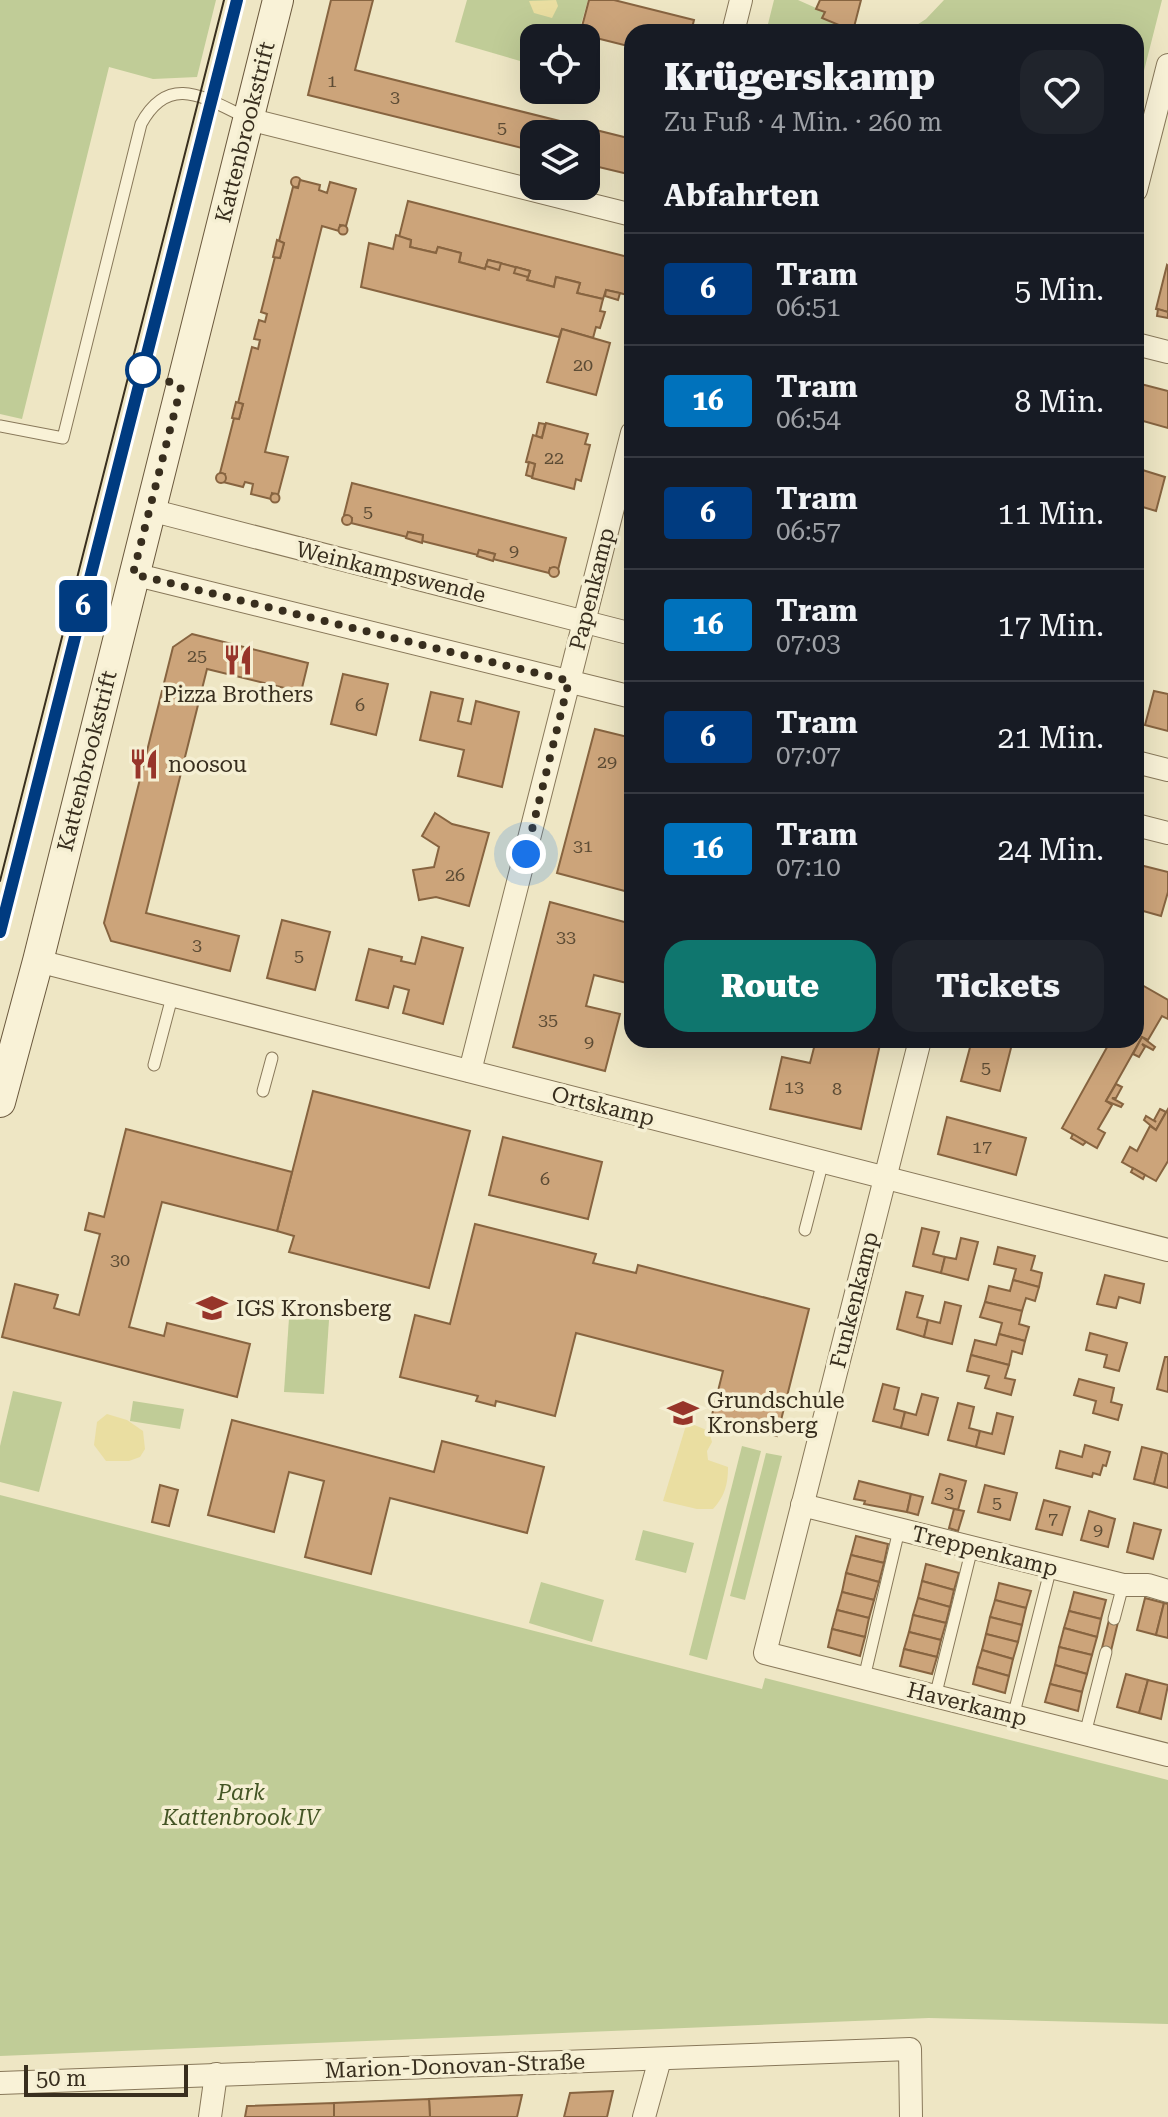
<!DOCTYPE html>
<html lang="de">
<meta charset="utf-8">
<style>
:root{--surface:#171b24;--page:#20242c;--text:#f1f3f6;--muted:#9ea1a6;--line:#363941;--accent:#0f766e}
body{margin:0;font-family:"Roboto Serif",serif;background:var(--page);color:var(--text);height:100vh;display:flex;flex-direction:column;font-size:30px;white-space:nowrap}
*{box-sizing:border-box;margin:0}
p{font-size:26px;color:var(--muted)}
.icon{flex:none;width:44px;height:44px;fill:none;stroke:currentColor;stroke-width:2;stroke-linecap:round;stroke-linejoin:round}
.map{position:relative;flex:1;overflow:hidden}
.details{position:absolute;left:624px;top:24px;width:520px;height:1024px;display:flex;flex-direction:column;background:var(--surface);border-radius:24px;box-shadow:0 8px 32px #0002}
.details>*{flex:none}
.badge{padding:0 16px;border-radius:6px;font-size:28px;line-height:52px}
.tools{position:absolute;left:520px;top:24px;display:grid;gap:16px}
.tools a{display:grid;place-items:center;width:80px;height:80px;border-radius:16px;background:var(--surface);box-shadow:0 8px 32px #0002;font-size:40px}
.scale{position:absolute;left:24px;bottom:20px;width:164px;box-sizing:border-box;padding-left:8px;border:4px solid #382e1e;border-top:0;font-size:22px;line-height:28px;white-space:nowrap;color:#382e1e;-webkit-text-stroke:6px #f5efd3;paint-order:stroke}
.you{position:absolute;width:40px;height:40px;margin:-20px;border:6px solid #fff;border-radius:50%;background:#1a73e8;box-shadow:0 0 0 12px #1a73e833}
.map>.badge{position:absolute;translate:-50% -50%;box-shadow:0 0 0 4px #fff}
h2{padding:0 40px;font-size:30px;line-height:72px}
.round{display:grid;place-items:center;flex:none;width:84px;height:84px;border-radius:24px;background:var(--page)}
.head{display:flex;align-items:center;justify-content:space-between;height:136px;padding:0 40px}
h1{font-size:38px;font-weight:800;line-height:60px}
.action{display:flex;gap:16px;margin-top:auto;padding:16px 40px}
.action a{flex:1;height:92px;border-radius:24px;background:var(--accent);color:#fff;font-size:32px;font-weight:800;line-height:92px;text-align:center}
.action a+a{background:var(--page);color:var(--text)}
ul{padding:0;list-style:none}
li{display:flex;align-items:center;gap:24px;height:112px;padding:0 40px;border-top:2px solid var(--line)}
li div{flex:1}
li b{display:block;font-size:30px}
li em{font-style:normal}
li .badge{min-width:88px;font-weight:700;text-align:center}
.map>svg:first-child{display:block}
.green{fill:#c0cc97}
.sand{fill:#eadea1}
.building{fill:#cca47a;stroke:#876440;stroke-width:2}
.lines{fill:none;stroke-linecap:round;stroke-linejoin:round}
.service-casing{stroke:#88785a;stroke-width:13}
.minor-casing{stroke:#88785a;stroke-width:24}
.secondary-casing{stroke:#6a583d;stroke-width:32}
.service{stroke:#f9f2d7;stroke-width:11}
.minor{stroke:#f9f2d7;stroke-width:22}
.secondary{stroke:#f9f2d7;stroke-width:30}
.tram{stroke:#382e1e;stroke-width:2}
.line-casing{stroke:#fff;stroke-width:18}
.line{stroke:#003b80;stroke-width:12}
.walk{stroke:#382e1e;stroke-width:8;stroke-dasharray:0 14.4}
.stop-dot{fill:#fff;stroke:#003b80;stroke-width:4}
.labels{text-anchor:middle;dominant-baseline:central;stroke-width:7;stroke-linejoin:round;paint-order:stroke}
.number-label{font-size:18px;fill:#5d4c35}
.street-label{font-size:22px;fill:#382e1e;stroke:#f5efd3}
.poi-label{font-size:22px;fill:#382e1e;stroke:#f5efd3;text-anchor:start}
.park-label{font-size:22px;font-style:italic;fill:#445525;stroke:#f5efd3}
</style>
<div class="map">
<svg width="1168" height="2117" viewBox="0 0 1168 2117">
<rect width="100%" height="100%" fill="#eee6c4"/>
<g class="green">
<polygon points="0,0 216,0 197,77 153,79 109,67 22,419 0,414"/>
<polygon points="467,0 588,0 577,38 534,38 534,65 455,42"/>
<polygon points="774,0 798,0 825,12 823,18 853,31 855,26 867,32 766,32"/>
<polygon points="944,0 1162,0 1136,102 1136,32 906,32 926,19"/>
<polygon points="289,1318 329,1320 324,1394 284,1392"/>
<polygon points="13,1391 62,1402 39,1492 0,1482 0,1446"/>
<polygon points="133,1401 184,1409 180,1429 130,1421"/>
<polygon points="742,1446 761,1451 707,1660 689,1655"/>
<polygon points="766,1453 782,1456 745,1600 730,1596"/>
<polygon points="0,1495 762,1689 765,1678 1168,1780 1168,2024 929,2018 0,2056"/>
<polygon points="643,1530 694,1543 686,1573 635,1560"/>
<polygon points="541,1582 604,1600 592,1642 529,1623"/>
</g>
<g class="sand">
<polygon points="556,0 558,6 552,18 534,13 529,1"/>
<polygon points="107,1414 127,1420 143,1431 145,1449 140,1457 129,1461 106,1461 94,1445 97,1422"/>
<path d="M 687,1422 L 709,1431 L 712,1442 L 707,1451 L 708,1460 L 728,1467 C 728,1484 725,1496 713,1509 L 697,1509 L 663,1501 Z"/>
</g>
<g class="building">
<polygon points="331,0 373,0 355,70 628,138 632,122 632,175 586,164 586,134 534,134 534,151 308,95"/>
<polygon points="589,0 614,0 694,20 691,32 632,32 632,47 580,34"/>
<polygon points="820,0 861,0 853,31 822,18 825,12 816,9"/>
<circle cx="296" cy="182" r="5"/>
<polygon points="300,180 320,185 319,190 327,193 330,182 356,189 346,226 340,225 339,231 322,226 265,452 288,457 278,495 272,493 271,499 251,494 253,484 245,482 243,487 223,482 225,474 220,473 234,418 239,419 243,404 238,403 252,347 258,349 260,340 254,339 259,320 265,322 267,314 261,312 275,257 280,258 284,243 279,241 293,187 298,188"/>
<polygon points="408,201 632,258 632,279 628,295 606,290 603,299 577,293 580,283 573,281 556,277 554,287 527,280 530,271 488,260 485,269 459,262 461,253 438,247 436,253 410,247 411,240 399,237"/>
<circle cx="343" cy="230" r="4.5"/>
<polygon points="396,235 411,240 410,247 436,253 438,247 461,253 459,262 485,269 488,260 530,271 527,280 554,287 556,277 580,283 577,293 603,299 600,311 605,312 600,328 596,327 593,338 562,329 559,337 361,287 369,243 393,249"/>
<polygon points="277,240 284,243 280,258 273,257"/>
<polygon points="488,260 501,263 499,270 486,266"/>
<polygon points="1167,265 1168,266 1168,312 1156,309"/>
<polygon points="516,267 530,271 528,277 514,273"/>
<polygon points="606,290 620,293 618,300 605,296"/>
<polygon points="1158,309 1168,312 1168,318 1157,316"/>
<polygon points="562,329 610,343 596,395 547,382"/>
<polygon points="1137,383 1168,391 1168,428 1136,419"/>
<polygon points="236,402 243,404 239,419 232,418"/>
<polygon points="539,423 545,424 542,438 536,436"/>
<polygon points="546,423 588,434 585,444 590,445 581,481 576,479 574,489 532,478 535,464 526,462 533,435 542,438"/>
<polygon points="529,462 535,464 532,477 526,475"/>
<polygon points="1136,468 1165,477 1156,511 1136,505"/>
<circle cx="221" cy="478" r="5"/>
<polygon points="352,483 566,538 558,570 550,568 549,573 493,559 495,554 479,550 478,555 422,541 423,535 408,532 407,537 351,523 352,518 344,515"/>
<circle cx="275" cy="498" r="4.5"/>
<circle cx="347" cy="520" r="5"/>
<polygon points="408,532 423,535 422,543 406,538"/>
<polygon points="479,550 495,554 493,561 477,556"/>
<circle cx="554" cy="572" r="5"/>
<polygon points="192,634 308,663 301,692 207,669 146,913 239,936 230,971 111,941 104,923 173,647"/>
<polygon points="343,674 388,684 376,735 331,724"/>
<polygon points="1154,691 1168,694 1168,731 1145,725"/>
<polygon points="431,692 463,699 458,721 471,724 476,701 519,712 502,787 458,776 464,750 420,740"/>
<polygon points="595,729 632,738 630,832 632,832 632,893 557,873"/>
<polygon points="435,813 452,824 489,833 469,906 436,897 419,900 413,870 434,867 439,847 422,836"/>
<polygon points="1136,864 1168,872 1168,892 1161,916 1136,909"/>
<polygon points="550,902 632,924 632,965 627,983 594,975 586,1006 620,1014 605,1071 513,1047"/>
<polygon points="282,920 330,932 315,990 267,978"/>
<polygon points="422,937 463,948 443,1024 403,1013 409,990 394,986 388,1008 356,1000 369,949 402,957 401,961 415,964"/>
<polygon points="1142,985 1168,1000 1168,1019 1162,1016 1148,1040 1142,1037 1106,1101 1112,1105 1098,1129 1105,1133 1097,1148 1062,1128 1111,1040 1136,1040 1136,996"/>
<polygon points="1142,1037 1155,1047 1153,1050 1142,1044 1145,1047 1139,1057 1133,1054"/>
<polygon points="816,1040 881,1040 861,1129 770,1109 782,1057 810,1063"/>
<polygon points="972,1040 1013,1040 1000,1091 961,1081"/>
<polygon points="1116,1084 1122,1087 1116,1098 1112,1098 1123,1104 1121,1107 1106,1101"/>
<polygon points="313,1091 470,1131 429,1288 289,1252 294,1236 277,1231"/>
<polygon points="1160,1109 1166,1112 1156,1130 1144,1120 1146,1116 1156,1122 1154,1120"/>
<polygon points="1168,1109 1168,1161 1156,1181 1122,1162 1130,1147 1137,1151 1150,1126 1156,1130"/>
<polygon points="947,1117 1026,1138 1016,1175 938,1154"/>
<polygon points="126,1129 292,1172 277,1231 162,1202 129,1327 164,1336 167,1323 250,1344 237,1397 2,1337 15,1284 58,1295 54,1308 79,1315 100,1234 85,1230 89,1213 104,1217"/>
<polygon points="1073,1134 1086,1142 1083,1145 1071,1138"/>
<polygon points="503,1137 602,1162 588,1219 489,1195"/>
<polygon points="1133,1168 1145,1175 1143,1179 1131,1172"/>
<polygon points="475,1224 596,1254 593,1263 636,1273 638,1265 809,1309 777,1436 711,1419 723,1371 576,1333 555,1416 496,1401 495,1406 476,1401 478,1396 400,1377 415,1315 450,1324"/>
<polygon points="922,1228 939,1232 933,1254 945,1257 941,1273 913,1266"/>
<polygon points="961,1238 978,1242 968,1280 941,1273 945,1257 956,1259"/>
<polygon points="998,1247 1035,1256 1031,1270 1042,1273 1039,1287 1013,1280 1016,1269 994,1264"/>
<polygon points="1105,1275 1144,1284 1140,1303 1119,1297 1116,1308 1097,1304"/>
<polygon points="1013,1280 1039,1287 1035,1301 1026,1298 1022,1311 985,1302 989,1286 1010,1291"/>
<polygon points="906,1292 923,1296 917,1317 928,1320 924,1337 897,1329"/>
<polygon points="945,1302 961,1306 952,1344 924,1337 928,1320 940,1323"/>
<polygon points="985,1302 1022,1311 1019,1324 1029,1327 1025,1341 999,1334 1002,1323 980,1317"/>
<polygon points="1090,1333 1127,1343 1119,1371 1104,1367 1107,1355 1086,1350"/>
<polygon points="999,1334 1025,1341 1022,1354 1012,1351 1009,1365 971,1355 975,1340 996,1345"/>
<polygon points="971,1355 1009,1365 1005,1378 1015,1380 1011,1395 985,1388 989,1376 967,1371"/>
<polygon points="1165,1357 1168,1357 1168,1392 1157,1389"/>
<polygon points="1079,1379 1114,1388 1111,1402 1122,1405 1118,1420 1093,1413 1096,1401 1074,1395"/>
<polygon points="883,1384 899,1388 894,1409 905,1412 901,1428 873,1421"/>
<polygon points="922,1394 938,1398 928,1435 901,1428 905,1412 916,1415"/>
<polygon points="958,1403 974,1407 969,1428 980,1431 976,1447 948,1440"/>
<polygon points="997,1413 1013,1417 1004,1454 976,1447 980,1431 992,1434"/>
<polygon points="232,1420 434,1472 442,1441 544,1467 527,1533 390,1498 371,1574 305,1557 324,1481 289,1472 274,1532 208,1515"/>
<polygon points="1085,1445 1110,1452 1106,1466 1103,1465 1100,1475 1093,1473 1092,1477 1056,1468 1060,1451 1082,1457"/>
<polygon points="1142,1447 1162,1452 1154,1484 1134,1479"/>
<polygon points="1162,1452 1168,1454 1168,1488 1154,1484"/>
<polygon points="940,1474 966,1481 958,1510 932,1503"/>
<polygon points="859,1481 911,1494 907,1512 864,1504 865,1501 854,1499"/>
<polygon points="160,1485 178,1490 169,1526 152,1522"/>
<polygon points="985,1485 1017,1493 1010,1520 978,1512"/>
<polygon points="911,1494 923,1497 918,1515 907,1512"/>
<polygon points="1044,1500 1070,1507 1062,1535 1036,1529"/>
<polygon points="954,1509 964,1511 958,1531 949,1528"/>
<polygon points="1089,1511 1115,1519 1108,1547 1081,1540"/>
<polygon points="1134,1523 1161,1530 1153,1559 1127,1552"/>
<polygon points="856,1536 888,1544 884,1563 851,1555"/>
<polygon points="851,1555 884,1563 879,1582 846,1573"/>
<polygon points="926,1564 959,1573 954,1590 922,1581"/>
<polygon points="846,1573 879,1582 874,1600 842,1592"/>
<polygon points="922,1581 954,1590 950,1607 918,1598"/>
<polygon points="999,1583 1031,1591 1026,1608 995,1600"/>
<polygon points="842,1592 874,1600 869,1618 837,1610"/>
<polygon points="1074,1592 1106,1600 1101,1619 1069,1611"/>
<polygon points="918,1598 950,1607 946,1623 913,1615"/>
<polygon points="1145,1598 1164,1603 1156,1635 1137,1630"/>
<polygon points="995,1600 1026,1608 1022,1625 990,1617"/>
<polygon points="1164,1603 1168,1604 1168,1638 1156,1635"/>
<polygon points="837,1610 869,1618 865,1637 832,1629"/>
<polygon points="1069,1611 1101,1619 1097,1637 1064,1628"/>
<polygon points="913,1615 946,1623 941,1640 909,1632"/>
<polygon points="990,1617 1022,1625 1018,1642 986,1634"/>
<polygon points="1109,1620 1118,1622 1111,1651 1102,1648"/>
<polygon points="1064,1628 1097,1637 1092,1655 1059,1647"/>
<polygon points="832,1629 865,1637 860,1656 828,1647"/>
<polygon points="909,1632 941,1640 937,1657 904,1649"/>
<polygon points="986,1634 1018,1642 1013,1659 982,1650"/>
<polygon points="1059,1647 1092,1655 1087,1674 1055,1665"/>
<polygon points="904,1649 937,1657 932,1674 900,1666"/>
<polygon points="982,1650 1013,1659 1009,1676 977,1667"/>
<polygon points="1055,1665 1087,1674 1082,1692 1050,1684"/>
<polygon points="977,1667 1009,1676 1005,1693 973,1684"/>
<polygon points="1126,1674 1148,1680 1139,1713 1117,1707"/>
<polygon points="1148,1680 1168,1685 1161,1719 1139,1713"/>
<polygon points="1050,1684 1082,1692 1078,1711 1045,1702"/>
<polygon points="613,2091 607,2117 564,2117 570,2093"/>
<polygon points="522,2095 517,2117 430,2117 429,2099"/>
<polygon points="429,2099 430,2117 334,2117 334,2103"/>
<polygon points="334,2103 334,2117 245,2117 247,2106"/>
</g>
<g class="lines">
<g class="service-casing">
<g id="service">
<path d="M 0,426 L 63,438 L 141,124 C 169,72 205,98 247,118"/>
<polyline points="154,1065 172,997"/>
<polyline points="263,1091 272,1058"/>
<polyline points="805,1230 823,1161"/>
<polyline points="1114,1619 1123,1585"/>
<polyline points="864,1678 899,1530"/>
<polyline points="935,1697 972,1548"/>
<polyline points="1013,1717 1051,1567"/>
<polyline points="1085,1734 1106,1652"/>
</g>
</g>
<g class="minor-casing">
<g id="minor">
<polyline points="733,32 741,0"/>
<polyline points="248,119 632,215"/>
<polyline points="1136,190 1168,65"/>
<polyline points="1136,344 1168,352"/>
<polyline points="150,510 632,634"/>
<polyline points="133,574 632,697"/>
<polyline points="1136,762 1168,770"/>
<polyline points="1136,825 1168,833"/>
<polyline points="38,961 1168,1250"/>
<polyline points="920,1040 765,1653 1168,1755"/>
<polyline points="470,1071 632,433"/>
<polyline points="802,1505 1123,1585 1148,1585 1168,1591"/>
<polyline points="0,2083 910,2049 911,2117"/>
<polyline points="210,2117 216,2074"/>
<polyline points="644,2117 660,2059"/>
</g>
</g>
<g class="secondary-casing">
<polyline id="secondary" points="0,1102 38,961 278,0"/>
</g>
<use href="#service" class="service"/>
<use href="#minor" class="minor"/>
<use href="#secondary" class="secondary"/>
<g class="tram">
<polyline points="0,881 224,0"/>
<polyline points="0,932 237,0"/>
</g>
</g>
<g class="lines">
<g class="line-casing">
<polyline id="line" points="0,932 237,0"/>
</g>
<use href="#line" class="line"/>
<polyline class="walk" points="143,370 181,387 133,574 569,681 526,854"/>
</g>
<defs>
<g id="restaurant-bare" transform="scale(2.4)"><path d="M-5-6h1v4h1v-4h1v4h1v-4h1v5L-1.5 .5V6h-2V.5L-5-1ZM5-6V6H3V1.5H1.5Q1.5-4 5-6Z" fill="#97352a" stroke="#f5efd3" stroke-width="2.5" paint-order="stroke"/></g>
<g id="school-bare" transform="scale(2.4)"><path d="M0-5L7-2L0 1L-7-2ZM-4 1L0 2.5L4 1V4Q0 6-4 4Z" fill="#97352a" stroke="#f5efd3" stroke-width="2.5" paint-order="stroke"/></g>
</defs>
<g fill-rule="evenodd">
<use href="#restaurant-bare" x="238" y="660"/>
<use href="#restaurant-bare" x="144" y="764"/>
<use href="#school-bare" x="212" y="1308"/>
<use href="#school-bare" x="683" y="1413"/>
</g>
<circle class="stop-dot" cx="143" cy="370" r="16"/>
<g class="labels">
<g class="number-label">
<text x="332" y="80">1</text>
<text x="395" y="96">3</text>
<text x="502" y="127">5</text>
<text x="583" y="364">20</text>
<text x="554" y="457">22</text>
<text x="368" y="511">5</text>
<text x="514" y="550">9</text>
<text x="197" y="655">25</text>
<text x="360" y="704">6</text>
<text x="607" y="761">29</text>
<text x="583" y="845">31</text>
<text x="455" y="874">26</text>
<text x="566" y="936">33</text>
<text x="197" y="944">3</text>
<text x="299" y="955">5</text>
<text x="548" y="1019">35</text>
<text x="589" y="1041">9</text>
<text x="986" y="1067">5</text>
<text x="794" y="1086">13</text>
<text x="837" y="1088">8</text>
<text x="982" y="1146">17</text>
<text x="545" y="1178">6</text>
<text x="120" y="1259">30</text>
<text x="949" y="1492">3</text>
<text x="997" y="1502">5</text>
<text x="1053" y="1518">7</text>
<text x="1098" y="1529">9</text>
</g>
<g class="street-label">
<text transform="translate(245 132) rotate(-76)">Kattenbrookstrift</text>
<text transform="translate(391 572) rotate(14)">Weinkampswende</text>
<text transform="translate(592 589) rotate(-76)">Papenkamp</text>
<text transform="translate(87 761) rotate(-76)">Kattenbrookstrift</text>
<text transform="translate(603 1106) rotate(14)">Ortskamp</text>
<text transform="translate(854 1300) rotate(-76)">Funkenkamp</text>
<text transform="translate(985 1551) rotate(14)">Treppenkamp</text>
<text transform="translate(967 1704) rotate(14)">Haverkamp</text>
<text transform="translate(455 2066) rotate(-2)">Marion-Donovan-Straße</text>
</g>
<g class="poi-label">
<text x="238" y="694" text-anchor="middle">Pizza Brothers</text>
<text x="168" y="764">noosou</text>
<text x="236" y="1308">IGS Kronsberg</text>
<text x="707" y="1400">Grundschule<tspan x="707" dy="25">Kronsberg</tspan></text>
</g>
<g class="park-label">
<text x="241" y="1792">Park<tspan x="241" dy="25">Kattenbrook IV</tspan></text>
</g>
</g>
</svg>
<div class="tools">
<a><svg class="icon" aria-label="locate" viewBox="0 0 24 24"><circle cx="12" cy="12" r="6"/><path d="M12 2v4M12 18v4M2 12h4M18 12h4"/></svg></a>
<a><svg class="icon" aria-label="layers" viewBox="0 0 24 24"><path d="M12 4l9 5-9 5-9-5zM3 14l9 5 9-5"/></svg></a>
</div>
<div class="scale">50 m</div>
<div class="you" style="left:526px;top:854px"></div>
<b class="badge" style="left:83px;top:606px;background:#003b80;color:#fff">6</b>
<section class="details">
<div class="head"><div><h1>Krügerskamp</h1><p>Zu Fuß · 4 Min. · 260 m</p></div><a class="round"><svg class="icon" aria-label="heart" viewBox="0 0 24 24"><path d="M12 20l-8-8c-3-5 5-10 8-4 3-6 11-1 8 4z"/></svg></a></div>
<h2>Abfahrten</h2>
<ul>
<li><span class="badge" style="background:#003b80;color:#fff">6</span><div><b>Tram</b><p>06:51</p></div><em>5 Min.</em></li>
<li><span class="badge" style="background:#0072bc;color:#fff">16</span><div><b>Tram</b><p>06:54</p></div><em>8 Min.</em></li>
<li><span class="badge" style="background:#003b80;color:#fff">6</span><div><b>Tram</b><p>06:57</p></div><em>11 Min.</em></li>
<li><span class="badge" style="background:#0072bc;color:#fff">16</span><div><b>Tram</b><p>07:03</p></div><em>17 Min.</em></li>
<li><span class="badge" style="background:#003b80;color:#fff">6</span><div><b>Tram</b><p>07:07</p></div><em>21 Min.</em></li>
<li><span class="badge" style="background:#0072bc;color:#fff">16</span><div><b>Tram</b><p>07:10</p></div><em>24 Min.</em></li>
</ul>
<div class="action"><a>Route</a><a>Tickets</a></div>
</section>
</div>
